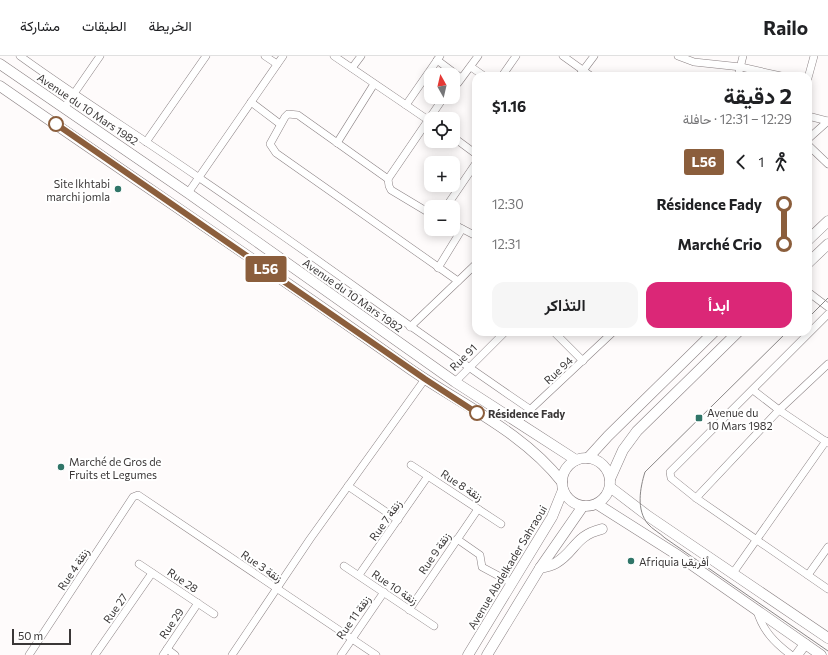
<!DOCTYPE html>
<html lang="ar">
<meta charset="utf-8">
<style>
:root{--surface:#fff;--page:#f6f6f6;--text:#202124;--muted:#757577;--line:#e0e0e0;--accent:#db2777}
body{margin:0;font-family:Commissioner,Vazirmatn,sans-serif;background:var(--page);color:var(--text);direction:rtl;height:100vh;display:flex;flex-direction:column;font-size:15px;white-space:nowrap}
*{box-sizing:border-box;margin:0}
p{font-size:13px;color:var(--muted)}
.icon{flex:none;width:22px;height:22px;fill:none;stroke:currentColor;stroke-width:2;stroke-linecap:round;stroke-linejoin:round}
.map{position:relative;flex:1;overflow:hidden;direction:ltr}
.panel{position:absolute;left:472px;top:16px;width:340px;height:264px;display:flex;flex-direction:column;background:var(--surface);border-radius:12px;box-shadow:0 2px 10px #0003;direction:rtl}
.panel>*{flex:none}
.badge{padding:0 8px;border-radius:3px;font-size:14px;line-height:26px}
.needle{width:26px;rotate:352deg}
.fabs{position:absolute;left:424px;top:12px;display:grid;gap:8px}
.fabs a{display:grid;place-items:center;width:36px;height:36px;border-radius:8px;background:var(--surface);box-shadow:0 2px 10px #0003;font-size:20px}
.scale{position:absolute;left:12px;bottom:10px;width:59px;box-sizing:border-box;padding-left:4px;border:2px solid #3a3737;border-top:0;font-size:11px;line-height:14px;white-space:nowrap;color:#3a3737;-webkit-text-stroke:3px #fff;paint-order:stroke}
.map>.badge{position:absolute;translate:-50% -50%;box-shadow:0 0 0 2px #fff}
.legs{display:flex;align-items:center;gap:6px;height:44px;padding:0 20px;font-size:13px}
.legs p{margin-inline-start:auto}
.headline{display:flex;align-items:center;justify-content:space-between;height:68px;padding:0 20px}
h1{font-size:22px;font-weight:700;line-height:30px}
.action{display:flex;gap:8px;margin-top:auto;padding:8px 20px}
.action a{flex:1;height:46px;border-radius:12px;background:var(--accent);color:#fff;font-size:16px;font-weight:700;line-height:46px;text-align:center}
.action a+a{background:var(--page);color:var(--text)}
ul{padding:0 20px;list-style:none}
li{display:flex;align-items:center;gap:14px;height:40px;font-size:15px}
li i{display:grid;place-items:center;width:6px;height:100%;margin:0 5px;background:currentColor}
li i::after{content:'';width:10px;height:10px;margin:-5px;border:3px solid;border-radius:50%;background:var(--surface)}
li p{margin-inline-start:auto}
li:first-child i{background:linear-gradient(#0000 50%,currentColor 0)}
li:last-child i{background:linear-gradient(currentColor 50%,#0000 0)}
header{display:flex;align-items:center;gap:24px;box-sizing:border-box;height:56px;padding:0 20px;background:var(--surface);border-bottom:1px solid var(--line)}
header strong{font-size:19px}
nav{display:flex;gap:22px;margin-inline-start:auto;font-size:14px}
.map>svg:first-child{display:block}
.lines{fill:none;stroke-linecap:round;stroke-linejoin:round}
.minor-casing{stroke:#8b8284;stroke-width:8}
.secondary-casing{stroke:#8b8284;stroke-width:11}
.minor{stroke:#fff;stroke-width:7}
.secondary{stroke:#fff;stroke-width:10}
.tram{stroke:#8a8787;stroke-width:1}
.line-1-casing{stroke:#fff;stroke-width:9}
.line-1{stroke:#8b5e3c;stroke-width:6}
.stop-1-dot{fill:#fff;stroke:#8b5e3c;stroke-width:2}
.poi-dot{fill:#307568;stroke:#fff;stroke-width:1.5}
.labels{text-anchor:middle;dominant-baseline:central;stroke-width:4;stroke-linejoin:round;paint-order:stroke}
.street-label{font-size:11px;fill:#3a3737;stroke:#fff}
.poi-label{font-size:11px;fill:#3a3737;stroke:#fff;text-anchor:start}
.stop-label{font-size:11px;font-weight:bold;fill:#3a3737;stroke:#fff;text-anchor:start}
</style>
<header>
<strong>Railo</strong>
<nav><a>الخريطة</a><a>الطبقات</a><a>مشاركة</a></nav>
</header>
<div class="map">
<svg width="828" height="599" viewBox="0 0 828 599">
<rect width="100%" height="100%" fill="#fefbfb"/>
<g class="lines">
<g class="minor-casing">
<g id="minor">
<path d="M 20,0 C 78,42 139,80 198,121 C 310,197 419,278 531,354"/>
<polyline points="265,0 277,8"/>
<polyline points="334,0 431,66"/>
<polyline points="563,0 591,20"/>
<polyline points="678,0 694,6 741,11 781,20"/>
<polyline points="437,4 461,22"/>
<polyline points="471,11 484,20"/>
<polyline points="352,12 361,0"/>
<polyline points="502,20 516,0"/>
<polyline points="579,20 594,0"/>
<polyline points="738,20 743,0"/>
<polyline points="808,22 814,0"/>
<polyline points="453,28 458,27 478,0"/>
<polyline points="251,46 280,68"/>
<polyline points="406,49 440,0"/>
<polyline points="64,52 100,0"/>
<polyline points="808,60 828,65"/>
<polyline points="453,81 476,98"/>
<polyline points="808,83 828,65"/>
<polyline points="146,86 206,0"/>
<polyline points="337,87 374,28"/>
<polyline points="808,89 828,108"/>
<polyline points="388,123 298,59 288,58 285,61 270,88 276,97 458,225"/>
<polyline points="188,137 283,0"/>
<polyline points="446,151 476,107"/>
<polyline points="431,158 391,134 389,130 388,123 444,41"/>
<polyline points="453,168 476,180"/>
<polyline points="438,212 462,173"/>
<polyline points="808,236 828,251"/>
<polyline points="828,258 670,416 671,422 696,442 828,533"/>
<polyline points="410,271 476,208"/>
<polyline points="554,276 583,305"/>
<polyline points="455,326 505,276"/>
<polyline points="753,334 779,354 828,387"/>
<polyline points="517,366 613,276"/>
<polyline points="411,409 501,468"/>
<polyline points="348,430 398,464"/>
<polyline points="696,442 779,354 828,308"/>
<polyline points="457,483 480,499 482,511 512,527"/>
<polyline points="139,508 214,558"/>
<polyline points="344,510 434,570"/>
<polyline points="733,517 826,385"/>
<polyline points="359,519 428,420"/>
<polyline points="808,519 828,491"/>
<polyline points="409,554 478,453"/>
<path d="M 757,555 C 763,575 775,587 791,599"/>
<polyline points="167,593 175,599"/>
<polyline points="29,599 133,441 138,439 376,599"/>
<polyline points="95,599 152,517"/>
<polyline points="163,599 198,547"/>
<polyline points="232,599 310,483 425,323"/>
<polyline points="341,599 384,536"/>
</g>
</g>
<g class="secondary-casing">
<g id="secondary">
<polyline points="0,8 188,137 455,326 576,404"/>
<path d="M 0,30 C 137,125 275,217 410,313 C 462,349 523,376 562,426"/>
<polyline points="808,184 828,165"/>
<polyline points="808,207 828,188"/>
<circle cx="586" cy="426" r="24"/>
<polyline points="588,402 608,380 714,276"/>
<polyline points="610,423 623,394 637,375 738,276"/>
<polyline points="610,431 648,460 828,582"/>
<polyline points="597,448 679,500 821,599"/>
<path d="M 540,512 C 546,511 551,510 556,507 C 576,495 574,480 602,473"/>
<polyline points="468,599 552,461 563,434"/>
<polyline points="487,599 540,512 583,450"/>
<polyline points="797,599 805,588"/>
</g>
</g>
<use href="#minor" class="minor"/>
<use href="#secondary" class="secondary"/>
<g class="tram">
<polyline points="808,262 828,242"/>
<path d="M 787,276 L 645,416 C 640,432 636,454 648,468 C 652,473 660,477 665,482 L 828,595"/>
</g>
</g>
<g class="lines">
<g class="line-1-casing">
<polyline id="line-1" points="56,68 425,323 477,357"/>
</g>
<use href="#line-1" class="line-1"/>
</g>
<g class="stop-1-dot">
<circle cx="56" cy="68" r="7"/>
<circle cx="477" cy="357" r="7"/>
</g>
<g class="poi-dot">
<circle cx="118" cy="133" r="4"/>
<rect x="695" y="358" width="8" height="8" rx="2"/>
<circle cx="61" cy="411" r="4"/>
<circle cx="631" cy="505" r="4"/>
</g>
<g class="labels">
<g class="street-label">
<text transform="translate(88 53) rotate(34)">Avenue du 10 Mars 1982</text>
<text transform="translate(353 239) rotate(35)">Avenue du 10 Mars 1982</text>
<text transform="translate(463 301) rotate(-45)">Rue 91</text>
<text transform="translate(558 314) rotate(-43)">Rue 94</text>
<text transform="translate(462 429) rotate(33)">Rue 8 زنقة</text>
<text transform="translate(385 464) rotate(-55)">Rue 7 زنقة</text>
<text transform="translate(434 497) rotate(-56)">Rue 9 زنقة</text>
<text transform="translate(262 510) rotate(34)">Rue 3 زنقة</text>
<text transform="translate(507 511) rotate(-59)">Avenue Abdelkader Sahraoui</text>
<text transform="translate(73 513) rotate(-57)">Rue 4 زنقة</text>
<text transform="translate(183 524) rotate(34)">Rue 28</text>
<text transform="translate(395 531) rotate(34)">Rue 10 زنقة</text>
<text transform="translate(115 552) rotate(-55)">Rue 27</text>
<text transform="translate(353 561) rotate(-55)">Rue 11 زنقة</text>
<text transform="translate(171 567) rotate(-56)">Rue 29</text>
</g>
<g class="poi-label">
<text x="110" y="127" text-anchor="end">Site lkhtabi<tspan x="110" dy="13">marchi jomla</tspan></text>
<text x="707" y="356">Avenue du<tspan x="707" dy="13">10 Mars 1982</tspan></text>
<text x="69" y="405">Marché de Gros de<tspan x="69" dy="13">Fruits et Legumes</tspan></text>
<text x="639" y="505">Afriquia أفريقيا</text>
</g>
<g class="stop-label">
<text x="488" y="357">Résidence Fady</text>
</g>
</g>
</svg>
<div class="fabs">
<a><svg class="needle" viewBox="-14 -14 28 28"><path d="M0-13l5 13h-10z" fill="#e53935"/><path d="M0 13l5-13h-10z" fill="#757577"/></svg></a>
<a><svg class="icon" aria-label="locate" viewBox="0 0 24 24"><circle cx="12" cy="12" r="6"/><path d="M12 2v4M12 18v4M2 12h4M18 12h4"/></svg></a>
<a>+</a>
<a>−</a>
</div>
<div class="scale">50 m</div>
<b class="badge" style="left:266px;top:213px;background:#8b5e3c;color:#fff">L56</b>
<section class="panel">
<div class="headline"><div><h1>2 دقيقة</h1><p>12:29 – 12:31 · حافلة</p></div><b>$1.16</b></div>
<div class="legs"><svg class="icon" aria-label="walk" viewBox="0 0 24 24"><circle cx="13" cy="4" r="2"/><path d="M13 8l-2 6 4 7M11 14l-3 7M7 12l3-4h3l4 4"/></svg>1<svg class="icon" aria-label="back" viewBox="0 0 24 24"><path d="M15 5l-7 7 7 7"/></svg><b class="badge" style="background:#8b5e3c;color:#fff">L56</b></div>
<ul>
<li><i style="color:#8b5e3c"></i><b>Résidence Fady</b><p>12:30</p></li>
<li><i style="color:#8b5e3c"></i><b>Marché Crio</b><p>12:31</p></li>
</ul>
<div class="action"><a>ابدأ</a><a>التذاكر</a></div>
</section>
</div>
